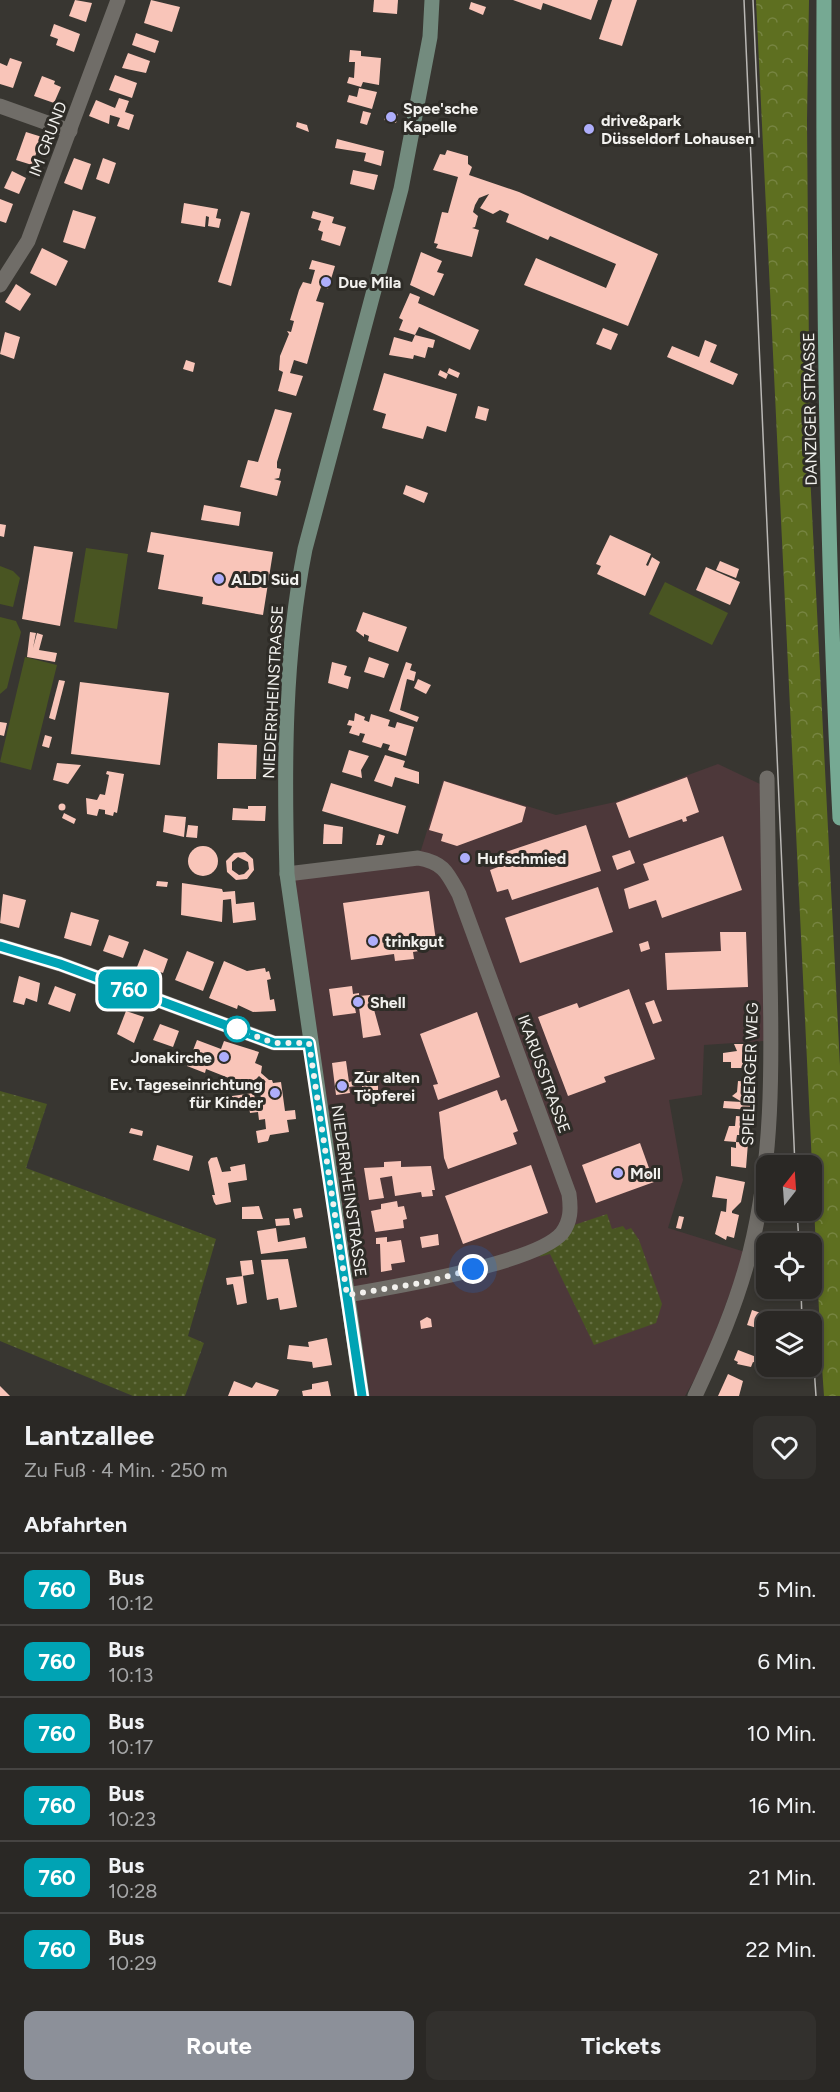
<!DOCTYPE html>
<html lang="de">
<meta charset="utf-8">
<style>
:root{--surface:#2a2825;--page:#32302d;--text:#f1f3f6;--muted:#a5a6a7;--line:#464442;--accent:#8c9099}
body{margin:0;font-family:Figtree,sans-serif;background:var(--page);color:var(--text);height:100vh;display:flex;flex-direction:column;font-size:22px;white-space:nowrap}
*{box-sizing:border-box;margin:0}
p{font-size:20px;color:var(--muted)}
.icon{flex:none;width:33px;height:33px;fill:none;stroke:currentColor;stroke-width:2;stroke-linecap:round;stroke-linejoin:round}
.map{position:relative;height:1396px;overflow:hidden}
.side{display:flex;flex-direction:column;background:var(--surface);flex:1}
.side>*{flex:none}
.badge{padding:0 12px;border-radius:9px;font-size:21px;line-height:39px}
.needle{width:39px;rotate:17deg}
.tools{position:absolute;left:756px;top:1155px;display:grid;gap:12px}
.tools a{display:grid;place-items:center;width:66px;height:66px;border-radius:12px;background:var(--surface);box-shadow:0 3px 9px #0003,0 0 0 2px var(--line);font-size:30px}
.you{position:absolute;width:30px;height:30px;margin:-15px;border:4px solid #fff;border-radius:50%;background:#1a73e8;box-shadow:0 0 0 9px #1a73e833}
.map>.badge{position:absolute;translate:-50% -50%;box-shadow:0 0 0 3px #fff}
h2{padding:0 24px;font-size:22px;line-height:54px}
.round{display:grid;place-items:center;flex:none;width:63px;height:63px;border-radius:12px;background:var(--page)}
.summary{display:flex;align-items:center;justify-content:space-between;height:102px;padding:0 24px}
h1{font-size:28px;font-weight:700;line-height:45px}
.cta{display:flex;gap:12px;margin-top:auto;padding:12px 24px}
.cta a{flex:1;height:69px;border-radius:12px;background:var(--accent);color:#fff;font-size:24px;font-weight:700;line-height:69px;text-align:center}
.cta a+a{background:var(--page);color:var(--text)}
ul{padding:0;list-style:none}
li{display:flex;align-items:center;gap:18px;height:72px;padding:0 24px;border-top:2px solid var(--line)}
li div{flex:1}
li b{display:block;font-size:22px}
li em{font-style:normal}
li .badge{min-width:66px;font-weight:700;text-align:center}
.map>svg:first-child{display:block}
.commercial{fill:#4d383a}
.grass{fill:url(#grass-dots)}
.forest{fill:url(#forest-crowns)}
.garden{fill:#495522}
.building{fill:#f9c5b9;fill-rule:evenodd}
.lines{fill:none;stroke-linecap:round;stroke-linejoin:round}
.street{stroke:#706d68;stroke-width:15}
.secondary{stroke:#738b7e;stroke-width:15}
.primary{stroke:#76a993;stroke-width:15}
.tram{stroke:#bab8b5;stroke-width:1.5}
.line-casing{stroke:#fff;stroke-width:14}
.line{stroke:#00a3b4;stroke-width:9}
.walk{stroke:#f2f1ee;stroke-width:6;stroke-dasharray:0 10.8}
.poi-dot{fill:#aeaefb;stroke:#2e2c27;stroke-width:2}
.stop-dot{fill:#fff;stroke:#00a3b4;stroke-width:3}
.labels{text-anchor:middle;dominant-baseline:central;stroke-width:6;stroke-linejoin:round;paint-order:stroke}
.poi-label{font-size:16px;font-weight:bold;fill:#f2f1ee;stroke:#2e2c27;text-anchor:start}
.street-label{font-size:16px;fill:#f2f1ee;stroke:#2e2c27}
</style>
<div class="map">
<svg width="840" height="1396" viewBox="0 0 840 1396">
<defs>
<pattern id="grass-dots" width="8" height="8" patternUnits="userSpaceOnUse" patternTransform="scale(1.5)"><rect width="8" height="8" fill="#495522"/><path d="M2 2h.1M6 6h.1" fill="none" stroke="#646e42" stroke-width="1.8" stroke-linecap="round"/></pattern>
<pattern id="forest-crowns" width="20" height="18" patternUnits="userSpaceOnUse" patternTransform="scale(1.5)"><rect width="20" height="18" fill="#5e6f20"/><path d="M2 6a3 3 0 1 1 6 0M12 15a3 3 0 1 1 6 0" fill="none" stroke="#768441"/></pattern>
</defs>
<rect width="100%" height="100%" fill="#383631"/>
<polygon class="commercial" points="718,764 760,784 764,1041 704,1045 702,1095 669,1100 683,1180 668,1228 745,1252 705,1361 685,1396 370,1396 291,878 394,863 421,850 443,780 556,815 615,802"/>
<g class="grass">
<polygon points="0,1091 47,1104 26,1168 216,1239 188,1336 204,1343 185,1396 133,1396 0,1341"/>
<polygon points="607,1214 612,1229 623,1226 626,1230 631,1228 639,1240 662,1304 656,1323 594,1345 550,1254 539,1257 574,1225"/>
</g>
<polygon class="forest" points="756,0 809,0 807,120 810,473 840,1066 840,1396 824,1396 821,1352"/>
<g class="garden">
<polygon points="86,548 128,554 117,629 74,622"/>
<polygon points="0,566 13,571 20,578 13,607 0,604"/>
<polygon points="665,582 728,613 712,645 649,614"/>
<polygon points="0,617 16,621 21,632 7,688 0,694"/>
<polygon points="25,657 57,665 31,770 0,762"/>
</g>
<g class="building">
<polygon points="75,0 92,3 86,22 69,16"/>
<polygon points="151,0 180,7 172,32 144,23"/>
<polygon points="374,0 398,0 397,14 373,12"/>
<polygon points="513,0 598,0 591,20 543,3 541,10"/>
<polygon points="612,0 637,0 622,46 599,39"/>
<polygon points="471,2 486,7 483,15 469,9"/>
<polygon points="54,24 80,34 74,52 56,45 58,39 50,36"/>
<polygon points="136,33 159,41 155,53 132,45"/>
<polygon points="350,50 361,51 361,56 381,58 379,85 363,82 361,87 347,83 349,77 354,78 355,62 349,62"/>
<polygon points="128,53 150,61 146,73 122,68"/>
<polygon points="10,58 22,62 13,88 0,84 0,63 7,66"/>
<polygon points="115,75 137,83 132,98 109,90"/>
<polygon points="42,76 55,81 54,84 61,87 54,103 34,96"/>
<polygon points="359,88 377,92 372,109 347,102 349,95 357,97"/>
<polygon points="119,98 129,101 125,112 134,115 129,130 117,126 120,118 110,115 109,124 89,116 96,100 115,108"/>
<polygon points="363,111 371,113 367,125 360,123"/>
<polygon points="386,112 398,114 396,123 384,120"/>
<polygon points="297,122 307,125 309,132 296,127"/>
<polygon points="26,132 42,137 32,165 16,160"/>
<polygon points="337,139 384,151 381,166 364,161 366,153 335,148"/>
<polygon points="447,150 468,156 468,164 472,167 469,175 519,192 658,254 628,326 524,285 536,258 606,288 616,264 550,236 548,240 506,222 509,214 500,210 493,214 480,208 489,194 479,198 475,205 473,212 478,216 475,227 472,228 479,230 472,257 436,248 438,244 434,243 442,212 448,213 458,177 433,170 440,154 445,155"/>
<polygon points="74,158 91,164 82,190 64,183"/>
<polygon points="103,158 116,163 109,184 96,179"/>
<polygon points="353,170 378,175 374,190 350,184"/>
<polygon points="12,171 26,178 19,194 4,188"/>
<polygon points="0,199 13,204 6,223 0,221"/>
<polygon points="184,203 218,209 216,218 221,219 219,228 208,226 209,217 206,216 205,227 181,223"/>
<polygon points="73,210 96,217 85,249 63,242"/>
<polygon points="241,211 250,213 231,286 218,282"/>
<polygon points="313,211 334,217 332,223 346,227 340,246 321,240 323,232 318,230 321,221 311,218"/>
<polygon points="42,248 68,261 56,286 30,273"/>
<polygon points="421,252 442,261 437,272 444,274 434,296 410,285"/>
<polygon points="312,260 335,266 328,289 321,287 316,301 324,303 307,364 294,360 290,373 303,376 296,396 278,391 283,372 279,370 280,356 289,334 287,331 291,332 294,321 290,320 299,290 303,282 311,284 315,270 309,269"/>
<polygon points="16,284 31,294 20,311 5,302"/>
<polygon points="410,293 420,297 418,303 479,330 470,350 419,327 415,335 399,330 403,320 399,318"/>
<polygon points="603,328 618,334 611,350 596,344"/>
<polygon points="5,332 20,337 14,359 0,354"/>
<polygon points="415,335 435,340 433,348 428,347 425,358 414,355 413,359 389,355 394,337 412,342"/>
<polygon points="705,340 717,345 710,362 738,374 733,385 667,357 672,346 699,357"/>
<polygon points="186,360 195,363 193,372 183,369"/>
<polygon points="449,368 460,373 458,378 447,373"/>
<polygon points="440,370 448,374 446,379 438,375"/>
<polygon points="384,373 457,394 446,432 427,426 423,439 382,428 386,414 373,410"/>
<polygon points="478,406 489,409 486,421 475,418"/>
<polygon points="275,409 292,413 277,462 277,468 281,469 279,478 274,479 281,481 277,496 240,487 248,460 258,462"/>
<polygon points="406,485 428,493 424,503 403,494"/>
<polygon points="204,505 241,512 239,526 201,520"/>
<polygon points="0,524 6,525 4,537 0,536"/>
<polygon points="151,532 273,552 263,615 202,604 203,597 158,589 164,555 147,552"/>
<polygon points="610,535 651,554 646,565 648,566 652,557 660,562 645,596 597,574 601,566 596,564"/>
<polygon points="34,546 73,552 60,626 22,619"/>
<polygon points="720,561 739,569 736,578 716,570"/>
<polygon points="706,567 740,582 730,605 696,590"/>
<polygon points="363,612 407,627 398,652 368,641 369,636 364,634 364,637 356,631"/>
<polygon points="30,632 36,633 33,648 37,633 43,635 39,650 57,653 55,662 27,657"/>
<polygon points="369,657 389,664 384,678 364,672"/>
<polygon points="332,662 347,666 344,675 351,677 348,689 328,683"/>
<polygon points="406,662 412,664 410,670 416,672 414,681 407,679 400,710 419,717 417,722 389,711"/>
<polygon points="418,679 431,685 426,694 414,688"/>
<polygon points="59,680 65,681 55,720 49,718"/>
<polygon points="80,682 169,693 160,765 71,754"/>
<polygon points="355,713 365,717 364,720 369,722 371,714 390,720 388,726 395,728 397,722 414,727 406,756 388,750 390,745 383,743 381,748 362,742 365,734 360,733 359,736 349,733 352,726 347,725 349,720 354,721"/>
<polygon points="0,722 7,723 4,736 0,735"/>
<polygon points="45,735 52,737 49,748 42,746"/>
<polygon points="218,743 257,745 256,779 217,779"/>
<polygon points="349,750 369,756 361,770 362,778 342,772"/>
<polygon points="385,755 405,761 403,767 419,772 419,784 395,777 392,787 374,781"/>
<polygon points="57,763 81,765 68,784 53,780"/>
<polygon points="107,771 124,774 117,813 114,812 113,816 105,814 105,810 99,809 97,816 87,814 86,798 97,800 100,794 105,795 109,775 106,774"/>
<polygon points="687,777 699,812 686,817 687,821 683,822 682,819 629,838 616,803"/>
<polygon points="444,781 526,807 522,822 457,846 441,841 443,834 429,830"/>
<polygon points="331,783 406,806 398,834 322,811"/>
<circle cx="62" cy="807" r="3.5"/>
<polygon points="248,806 266,806 265,821 232,820 233,808 248,809"/>
<polygon points="64,813 76,819 74,824 62,818"/>
<polygon points="165,815 186,817 184,837 163,832"/>
<polygon points="324,824 343,827 342,844 323,844"/>
<polygon points="188,825 198,826 197,838 186,837"/>
<polygon points="586,825 601,871 512,900 508,889 497,892 490,870 501,866 497,855"/>
<polygon points="379,834 385,836 382,845 376,845"/>
<polygon points="723,836 742,890 662,918 656,900 629,909 624,889 649,880 643,864"/>
<circle cx="203" cy="861" r="15"/>
<polygon points="630,850 635,863 617,870 612,856"/>
<path d="M 245,852 L 253,859 L 254,870 L 247,879 L 236,880 L 227,872 L 226,861 L 234,853 ZM 238,857 L 248,862 L 249,869 L 244,874 L 239,875 L 232,870 L 232,862 Z"/>
<polygon points="157,881 168,882 167,887 156,886"/>
<polygon points="182,883 222,889 223,892 235,891 236,904 254,902 256,920 233,923 231,899 223,900 222,922 181,915"/>
<polygon points="598,887 613,932 520,963 505,918"/>
<polygon points="429,891 437,948 413,952 414,959 404,960 395,961 394,954 351,960 343,903"/>
<polygon points="3,894 26,900 19,928 0,923"/>
<polygon points="71,912 99,920 91,946 64,938"/>
<polygon points="720,932 746,932 748,987 667,990 665,953 721,951"/>
<polygon points="109,935 129,942 123,958 103,951"/>
<polygon points="648,941 650,949 641,952 639,944"/>
<polygon points="144,949 168,959 163,973 146,967 144,970 137,967"/>
<polygon points="187,951 214,962 203,991 175,980"/>
<polygon points="224,961 247,971 265,968 266,972 269,971 271,979 267,980 270,1000 274,999 276,1011 253,1012 238,1005 237,1009 209,998"/>
<polygon points="19,976 40,983 37,1002 26,998 24,1005 13,1002"/>
<polygon points="55,986 76,994 70,1012 48,1004"/>
<polygon points="352,986 353,994 359,993 359,996 370,995 381,1035 363,1038 359,1007 355,1008 356,1013 333,1016 329,989"/>
<polygon points="629,989 655,1059 604,1077 606,1082 568,1096 538,1017 577,1003 579,1008"/>
<polygon points="654,1000 662,1021 653,1024 645,1003"/>
<polygon points="126,1011 144,1017 134,1043 117,1034"/>
<polygon points="477,1012 500,1077 438,1100 433,1085 438,1084 420,1034"/>
<polygon points="160,1024 179,1031 173,1047 153,1040"/>
<polygon points="197,1040 221,1049 224,1041 259,1052 255,1063 262,1066 261,1073 269,1080 272,1080 273,1083 281,1082 285,1111 295,1110 296,1119 287,1120 289,1132 270,1135 268,1141 258,1143 256,1131 266,1129 265,1119 259,1120 258,1112 250,1113 249,1107 234,1109 232,1096 254,1093 255,1100 261,1099 259,1085 266,1082 259,1076 249,1086 206,1069 205,1073 187,1066"/>
<polygon points="734,1044 744,1044 743,1068 731,1068 731,1062 723,1062 723,1053 737,1051"/>
<polygon points="346,1061 349,1082 361,1079 361,1072 370,1071 371,1081 378,1081 378,1090 362,1091 362,1085 349,1087 350,1093 336,1095 332,1063"/>
<polygon points="738,1081 753,1082 750,1110 723,1108 724,1101 742,1102 732,1096 737,1092"/>
<polygon points="497,1090 501,1101 506,1099 518,1131 513,1133 517,1144 448,1169 444,1158 439,1112"/>
<polygon points="736,1116 751,1117 750,1135 737,1135 736,1142 724,1141 729,1126 735,1126"/>
<polygon points="131,1128 143,1131 142,1136 129,1133"/>
<polygon points="736,1142 748,1143 746,1168 731,1166 731,1147 736,1148"/>
<polygon points="640,1143 654,1182 596,1203 582,1165"/>
<polygon points="157,1145 193,1156 189,1171 153,1160"/>
<polygon points="217,1157 222,1172 231,1171 230,1167 245,1164 247,1180 228,1183 231,1202 216,1205 214,1202 212,1195 215,1195 208,1162 211,1158"/>
<polygon points="401,1161 401,1167 431,1166 435,1190 432,1190 433,1196 422,1197 421,1192 395,1196 392,1176 380,1178 384,1198 369,1200 364,1168 384,1167 384,1162"/>
<polygon points="531,1165 548,1213 463,1244 445,1196"/>
<polygon points="716,1176 745,1182 741,1202 732,1211 732,1213 739,1215 734,1238 727,1236 726,1240 715,1234 721,1211 726,1212 727,1199 712,1197"/>
<polygon points="397,1201 398,1207 404,1206 407,1219 403,1220 404,1228 375,1232 371,1211 381,1209 381,1204"/>
<polygon points="259,1206 263,1219 242,1219 242,1207"/>
<polygon points="301,1208 303,1217 295,1219 293,1209"/>
<polygon points="679,1216 684,1217 681,1229 676,1228"/>
<polygon points="289,1218 290,1225 276,1226 275,1219"/>
<polygon points="276,1228 278,1242 305,1237 307,1248 261,1254 257,1231"/>
<polygon points="438,1234 439,1245 422,1248 420,1237"/>
<polygon points="387,1237 387,1242 401,1240 405,1262 391,1264 392,1270 381,1272 380,1244 376,1244 376,1238"/>
<polygon points="288,1259 297,1307 280,1310 278,1298 267,1300 261,1260"/>
<polygon points="252,1260 254,1274 242,1276 240,1261"/>
<polygon points="243,1276 247,1303 237,1305 233,1284 227,1285 226,1278"/>
<polygon points="752,1310 773,1317 772,1322 766,1322 766,1331 747,1325"/>
<polygon points="427,1317 431,1319 432,1327 421,1329 420,1321"/>
<polygon points="327,1338 332,1365 313,1368 312,1362 287,1359 289,1345 309,1347 308,1342"/>
<polygon points="738,1350 759,1358 757,1363 753,1362 751,1367 737,1364 738,1362 734,1360"/>
<polygon points="728,1374 743,1381 739,1396 718,1396"/>
<polygon points="234,1381 252,1388 256,1382 279,1390 276,1396 228,1396"/>
<polygon points="328,1381 331,1396 303,1396 302,1391 312,1389 312,1384"/>
<polygon points="0,1386 10,1396 0,1396"/>
</g>
<g class="lines">
<g class="street">
<polyline points="0,106 70,131"/>
<polyline points="0,285 28,241 118,0"/>
<path d="M 287,874 L 418,858 C 444,863 447,872 459,894 L 569,1194 C 571,1209 571,1221 562,1233 C 537,1263 388,1288 347,1295"/>
<polyline points="0,946 60,964 274,1043 309,1043"/>
<path d="M 695,1396 C 717,1349 737,1303 750,1252 C 773,1161 772,1066 770,973 C 769,908 768,843 767,778"/>
</g>
<path class="secondary" d="M 362,1396 L 287,874 C 284,766 284,655 305,549 L 401,189 L 430,37 L 432,0"/>
<path class="primary" d="M 824,0 C 823,272 826,546 840,818"/>
<g class="tram">
<polyline points="744,0 795,1166"/>
<polyline points="753,0 759,137"/>
<polyline points="797,1210 799,1244"/>
<polyline points="801,1288 802,1322"/>
<polyline points="812,1338 816,1396"/>
</g>
</g>
<g class="lines">
<g class="line-casing">
<polyline id="line" points="0,946 60,964 274,1043 309,1043 362,1396"/>
</g>
<use href="#line" class="line"/>
<polyline class="walk" points="237,1029 274,1043 309,1043 347,1295 427,1282 473,1269"/>
</g>
<g class="poi-dot">
<circle cx="391" cy="117" r="6"/>
<circle cx="589" cy="129" r="6"/>
<circle cx="326" cy="282" r="6"/>
<circle cx="219" cy="579" r="6"/>
<circle cx="465" cy="858" r="6"/>
<circle cx="373" cy="941" r="6"/>
<circle cx="358" cy="1002" r="6"/>
<circle cx="224" cy="1057" r="6"/>
<circle cx="342" cy="1086" r="6"/>
<circle cx="275" cy="1093" r="6"/>
<circle cx="618" cy="1173" r="6"/>
</g>
<circle class="stop-dot" cx="237" cy="1029" r="12"/>
<g class="labels">
<g class="poi-label">
<text x="403" y="108">Spee'sche<tspan x="403" dy="18">Kapelle</tspan></text>
<text x="601" y="120">drive&amp;park<tspan x="601" dy="18">Düsseldorf Lohausen</tspan></text>
<text x="338" y="282">Due Mila</text>
<text x="231" y="579">ALDI Süd</text>
<text x="477" y="858">Hufschmied</text>
<text x="385" y="941">trinkgut</text>
<text x="370" y="1002">Shell</text>
<text x="212" y="1057" text-anchor="end">Jonakirche</text>
<text x="354" y="1077">Zur alten<tspan x="354" dy="18">Töpferei</tspan></text>
<text x="263" y="1084" text-anchor="end">Ev. Tageseinrichtung<tspan x="263" dy="18">für Kinder</tspan></text>
<text x="630" y="1173">Moll</text>
</g>
<g class="street-label">
<text transform="translate(48 139) rotate(-69)">IM GRUND</text>
<text transform="translate(810 409) rotate(-91)">DANZIGER STRASSE</text>
<text transform="translate(273 692) rotate(-87)">NIEDERRHEINSTRASSE</text>
<text transform="translate(544 1074) rotate(70)">IKARUSSTRASSE</text>
<text transform="translate(750 1074) rotate(-88)">SPIELBERGER WEG</text>
<text transform="translate(349 1191) rotate(82)">NIEDERRHEINSTRASSE</text>
</g>
</g>
</svg>
<div class="tools">
<a><svg class="needle" viewBox="-14 -14 28 28"><path d="M0-13l5 13h-10z" fill="#e53935"/><path d="M0 13l5-13h-10z" fill="#a5a6a7"/></svg></a>
<a><svg class="icon" aria-label="locate" viewBox="0 0 24 24"><circle cx="12" cy="12" r="6"/><path d="M12 2v4M12 18v4M2 12h4M18 12h4"/></svg></a>
<a><svg class="icon" aria-label="layers" viewBox="0 0 24 24"><path d="M12 4l9 5-9 5-9-5zM3 14l9 5 9-5"/></svg></a>
</div>
<div class="you" style="left:473px;top:1269px"></div>
<b class="badge" style="left:129px;top:989px;background:#00a3b4;color:#fff">760</b>
</div>
<section class="side">
<div class="summary"><div><h1>Lantzallee</h1><p>Zu Fuß · 4 Min. · 250 m</p></div><a class="round"><svg class="icon" aria-label="heart" viewBox="0 0 24 24"><path d="M12 20l-8-8c-3-5 5-10 8-4 3-6 11-1 8 4z"/></svg></a></div>
<h2>Abfahrten</h2>
<ul>
<li><span class="badge" style="background:#00a3b4;color:#fff">760</span><div><b>Bus</b><p>10:12</p></div><em>5 Min.</em></li>
<li><span class="badge" style="background:#00a3b4;color:#fff">760</span><div><b>Bus</b><p>10:13</p></div><em>6 Min.</em></li>
<li><span class="badge" style="background:#00a3b4;color:#fff">760</span><div><b>Bus</b><p>10:17</p></div><em>10 Min.</em></li>
<li><span class="badge" style="background:#00a3b4;color:#fff">760</span><div><b>Bus</b><p>10:23</p></div><em>16 Min.</em></li>
<li><span class="badge" style="background:#00a3b4;color:#fff">760</span><div><b>Bus</b><p>10:28</p></div><em>21 Min.</em></li>
<li><span class="badge" style="background:#00a3b4;color:#fff">760</span><div><b>Bus</b><p>10:29</p></div><em>22 Min.</em></li>
</ul>
<div class="cta"><a>Route</a><a>Tickets</a></div>
</section>
